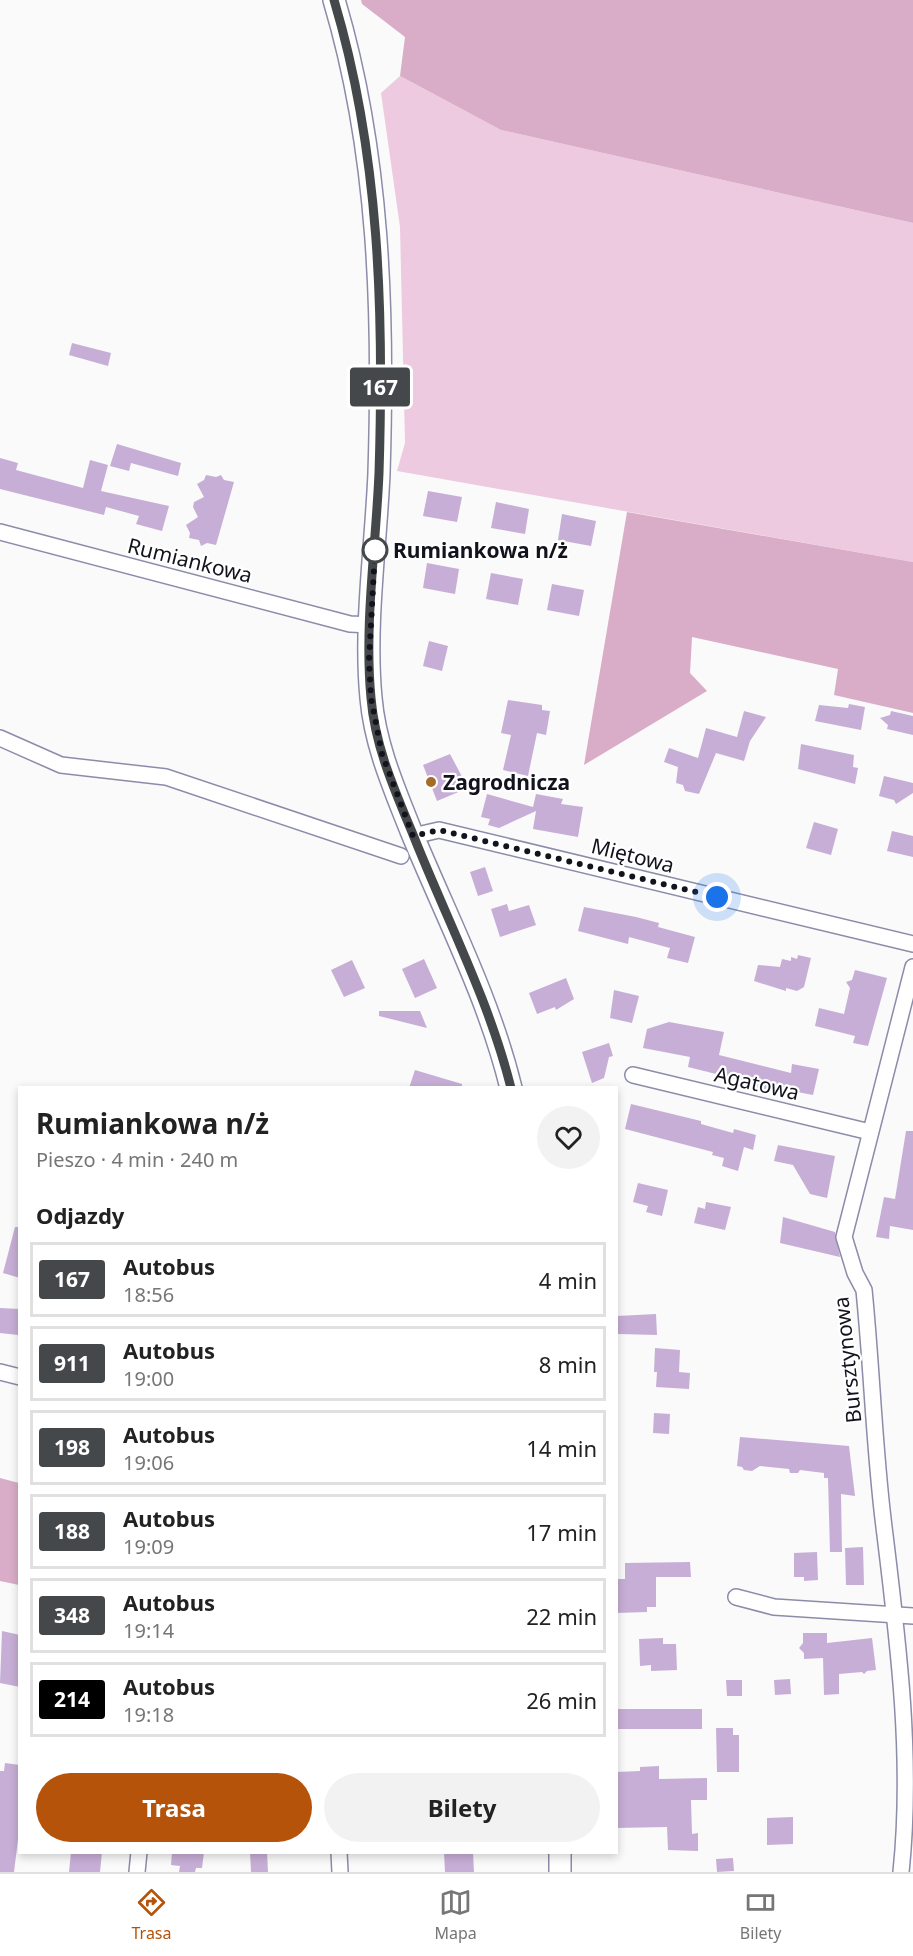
<!DOCTYPE html>
<html lang="pl">
<meta charset="utf-8">
<style>
:root{--surface:#fff;--page:#f2f2f2;--text:#222;--muted:#767676;--line:#e0e0e0;--accent:#b45309}
body{margin:0;font-family:"Noto Sans",sans-serif;background:var(--page);color:var(--text);height:100vh;display:flex;flex-direction:column;font-size:22px;white-space:nowrap}
*{box-sizing:border-box;margin:0}
p{font-size:20px;color:var(--muted)}
.icon{flex:none;width:33px;height:33px;fill:none;stroke:currentColor;stroke-width:2;stroke-linecap:round;stroke-linejoin:round}
.map{position:relative;flex:1;overflow:hidden}
.details{position:absolute;left:18px;top:1086px;width:600px;height:768px;display:flex;flex-direction:column;background:var(--surface);border-radius:0px;box-shadow:0 3px 9px #0003}
.details>*{flex:none}
.badge{padding:0 12px;border-radius:4px;font-size:21px;line-height:39px}
.you{position:absolute;width:30px;height:30px;margin:-15px;border:4px solid #fff;border-radius:50%;background:#1a73e8;box-shadow:0 0 0 9px #1a73e833}
.map>.badge{position:absolute;translate:-50% -50%;box-shadow:0 0 0 3px #fff}
h2{padding:0 18px;font-size:22px;line-height:54px}
.round{display:grid;place-items:center;flex:none;width:63px;height:63px;border-radius:32px;background:var(--page)}
.head{display:flex;align-items:center;justify-content:space-between;height:102px;padding:0 18px}
h1{font-size:28px;font-weight:700;line-height:45px}
.button{display:flex;gap:12px;margin-top:auto;padding:12px 18px}
.button a{flex:1;height:69px;border-radius:36px;background:var(--accent);color:#fff;font-size:24px;font-weight:700;line-height:69px;text-align:center}
.button a+a{background:var(--page);color:var(--text)}
ul{padding:0;list-style:none}
li{display:flex;align-items:center;gap:18px;height:75px;margin:0 12px 9px;padding:0 6px;border:3px solid var(--line);border-radius:0px}
li div{flex:1}
li b{display:block;font-size:22px}
li em{font-style:normal}
li .badge{min-width:66px;font-weight:700;text-align:center}
.menu{display:flex;justify-content:space-around;align-items:center;height:84px;border-top:2px solid var(--line);background:var(--surface);font-size:16px;color:var(--muted)}
.menu a{display:grid;justify-items:center;gap:3px}
.menu .active{color:var(--accent)}
.map>svg:first-child{display:block}
.green{fill:#edcadf}
.forest{fill:#d9adc8}
.building{fill:#c7aed6}
.lines{fill:none;stroke-linecap:round;stroke-linejoin:round}
.street-casing{stroke:#8b8caa;stroke-width:18}
.secondary-casing{stroke:#8b8caa;stroke-width:24}
.street{stroke:#fff;stroke-width:15}
.secondary{stroke:#fff;stroke-width:21}
.line-casing{stroke:#fff;stroke-width:14}
.line{stroke:#45484a;stroke-width:9}
.walk{stroke:#13131e;stroke-width:6;stroke-dasharray:0 10.8}
.stop-dot{fill:#fff;stroke:#45484a;stroke-width:3}
.poi-dot{fill:#a46c28;stroke:#fff;stroke-width:2}
.labels{text-anchor:middle;dominant-baseline:central;stroke-width:4.5;stroke-linejoin:round;paint-order:stroke}
.stop-label{font-size:21px;font-weight:bold;fill:#13131e;stroke:#fff;text-anchor:start}
.street-label{font-size:21px;fill:#13131e;stroke:#fff}
.poi-label{font-size:21px;font-weight:bold;fill:#13131e;stroke:#fff;text-anchor:start}
</style>
<div class="map">
<svg width="913" height="1872" viewBox="0 0 913 1872">
<rect width="100%" height="100%" fill="#fafafa"/>
<polygon class="green" points="400,76 501,130 913,223 913,562 397,471 405,443 400,227 381,93"/>
<g class="forest">
<polygon points="361,0 913,0 913,223 501,130 400,76 405,37 362,4"/>
<polygon points="627,512 913,562 913,713 834,695 838,669 692,637 690,673 707,691 584,765"/>
<polygon points="0,1478 19,1483 19,1585 0,1581"/>
</g>
<g class="building">
<polygon points="72,343 111,353 108,366 69,355"/>
<polygon points="117,444 181,463 178,476 131,463 129,471 110,466"/>
<polygon points="0,458 18,463 16,470 83,488 90,460 108,465 101,491 169,506 162,531 136,524 139,516 106,507 104,515 0,489"/>
<polygon points="206,475 216,477 221,475 224,480 234,482 216,545 207,543 201,546 199,540 189,538 190,533 186,525 198,517 193,507 194,502 204,497 197,484 204,480"/>
<polygon points="428,491 462,497 457,522 423,516"/>
<polygon points="496,502 529,509 525,534 491,528"/>
<polygon points="562,514 596,521 591,546 558,540"/>
<polygon points="427,563 459,569 455,594 423,588"/>
<polygon points="491,573 523,579 518,605 486,599"/>
<polygon points="552,584 584,590 579,616 547,610"/>
<polygon points="429,641 448,646 442,671 423,666"/>
<polygon points="508,700 542,705 542,710 550,711 546,735 537,733 528,776 503,770 511,735 501,733"/>
<polygon points="849,704 865,707 861,730 815,721 819,705 848,708"/>
<polygon points="744,711 766,717 750,741 744,761 716,753 699,794 685,791 683,785 676,783 678,767 664,762 669,748 698,758 706,728 737,737"/>
<polygon points="891,711 913,716 913,735 887,729 888,725 880,718 890,715"/>
<polygon points="801,744 854,755 853,767 858,768 855,784 798,769"/>
<polygon points="450,754 468,788 437,801 423,765"/>
<polygon points="884,776 913,783 913,793 896,804 894,800 879,796"/>
<polygon points="487,794 533,807 536,794 563,799 561,804 583,807 578,837 533,829 536,811 499,828 488,825 490,819 481,817"/>
<polygon points="814,822 838,829 831,855 806,848"/>
<polygon points="892,831 913,836 913,857 887,851"/>
<polygon points="485,867 493,891 478,896 470,872"/>
<polygon points="507,904 509,911 529,905 536,925 500,937 491,909"/>
<polygon points="584,907 636,917 659,923 658,927 695,937 688,963 667,958 670,948 629,937 628,944 578,931"/>
<polygon points="798,955 811,958 804,987 797,991 786,988 786,991 754,981 758,965 780,967 782,959 791,961 791,957 797,959"/>
<polygon points="424,959 437,988 415,998 402,969"/>
<polygon points="352,960 365,988 344,997 331,970"/>
<polygon points="855,970 887,978 868,1046 853,1043 855,1036 815,1026 819,1008 844,1014 850,988 846,982 852,980"/>
<polygon points="566,978 574,999 556,1010 555,1007 537,1014 529,993"/>
<polygon points="614,990 639,996 632,1023 610,1018"/>
<polygon points="379,1011 420,1011 427,1028 379,1016"/>
<polygon points="669,1022 724,1032 719,1055 791,1073 792,1064 819,1069 813,1095 771,1087 770,1091 735,1082 736,1079 688,1067 690,1057 643,1048 647,1029"/>
<polygon points="609,1043 613,1056 609,1057 604,1078 592,1083 582,1052"/>
<polygon points="415,1070 462,1084 462,1088 409,1088"/>
<polygon points="631,1104 701,1121 701,1124 733,1133 734,1129 756,1135 753,1150 744,1147 738,1171 722,1166 724,1158 712,1155 713,1152 625,1129"/>
<polygon points="906,1131 913,1131 913,1230 890,1226 889,1239 876,1237 884,1197 895,1199"/>
<polygon points="778,1145 835,1156 827,1198 810,1194 793,1165 774,1161"/>
<polygon points="638,1183 668,1190 662,1216 646,1212 648,1206 633,1202"/>
<polygon points="706,1202 731,1207 725,1230 694,1223 698,1207 705,1209"/>
<polygon points="783,1217 835,1232 840,1257 780,1243"/>
<polygon points="15,1227 20,1227 20,1278 3,1273"/>
<polygon points="0,1308 20,1309 18,1335 0,1333"/>
<polygon points="656,1314 657,1335 618,1334 617,1316"/>
<polygon points="655,1348 680,1350 679,1372 690,1373 689,1389 656,1387 657,1372 654,1372"/>
<polygon points="654,1413 670,1414 669,1434 653,1433"/>
<polygon points="740,1437 849,1446 855,1496 841,1494 842,1552 830,1552 828,1478 824,1478 824,1473 800,1470 798,1473 790,1473 789,1469 760,1466 752,1471 744,1470 742,1467 737,1466"/>
<polygon points="863,1547 864,1585 846,1585 845,1548"/>
<polygon points="817,1552 818,1580 804,1581 804,1577 794,1577 794,1553"/>
<polygon points="690,1562 691,1577 656,1577 656,1607 647,1607 647,1612 616,1613 616,1579 625,1579 625,1563"/>
<polygon points="2,1631 20,1635 20,1687 0,1683"/>
<polygon points="803,1633 827,1633 827,1643 872,1638 876,1670 867,1671 864,1674 862,1672 839,1674 839,1694 824,1695 823,1658 804,1659 804,1653 799,1648 803,1643"/>
<polygon points="663,1638 663,1644 676,1644 677,1670 651,1671 651,1665 640,1666 639,1639"/>
<polygon points="790,1679 791,1694 775,1695 774,1680"/>
<polygon points="726,1680 742,1680 742,1696 727,1696"/>
<rect x="616" y="1709" width="86" height="20"/>
<polygon points="716,1728 733,1728 733,1735 739,1735 739,1772 717,1772"/>
<polygon points="5,1763 20,1765 20,1823 14,1872 0,1872 0,1771 4,1771"/>
<polygon points="659,1766 659,1779 707,1778 707,1800 691,1800 692,1834 698,1833 698,1851 668,1850 667,1827 616,1828 616,1772 640,1771 640,1767"/>
<polygon points="793,1817 793,1844 767,1845 767,1818"/>
<polygon points="71,1852 102,1852 100,1872 69,1872"/>
<polygon points="172,1852 204,1852 202,1868 196,1868 195,1872 179,1872 180,1866 171,1865"/>
<polygon points="250,1852 267,1852 268,1872 251,1872"/>
<polygon points="444,1852 473,1852 474,1872 445,1872"/>
<polygon points="733,1858 734,1871 717,1872 716,1859"/>
</g>
<g class="lines">
<g class="street-casing">
<g id="street">
<polyline points="0,532 350,624 371,625"/>
<polyline points="0,738 61,765 166,777 401,856"/>
<polyline points="413,836 439,830 913,944"/>
<polyline points="633,1075 870,1132"/>
<polyline points="0,1372 20,1377"/>
<polyline points="736,1597 774,1607 913,1616"/>
<polyline points="339,1852 340,1872"/>
<polyline points="137,1872 139,1852"/>
<path d="M 901,1872 C 913,1758 898,1641 884,1527 C 874,1448 872,1369 864,1290 L 855,1273 L 844,1237 L 913,967"/>
</g>
</g>
<g class="secondary-casing">
<g id="secondary">
<path d="M 334,0 C 380,154 384,314 379,473 C 376,545 364,626 371,698 C 375,745 394,788 411,831 C 446,916 489,998 511,1088"/>
<polyline points="560,1852 560,1872"/>
</g>
</g>
<use href="#street" class="street"/>
<use href="#secondary" class="secondary"/>
</g>
<g class="lines">
<g class="line-casing">
<path id="line" d="M 334,0 C 380,154 384,314 379,473 C 376,545 364,626 371,698 C 375,747 395,791 414,837 C 447,920 489,1000 511,1088"/>
</g>
<use href="#line" class="line"/>
<polyline class="walk" points="375,550 369,661 371,698 382,754 413,836 439,830 717,897"/>
</g>
<circle class="stop-dot" cx="375" cy="550" r="12"/>
<circle class="poi-dot" cx="431" cy="782" r="6"/>
<g class="labels">
<g class="stop-label">
<text x="393" y="550">Rumiankowa n/ż</text>
</g>
<g class="street-label">
<text transform="translate(190 560) rotate(14)">Rumiankowa</text>
<text transform="translate(633 855) rotate(14)">Miętowa</text>
<text transform="translate(757 1083) rotate(13)">Agatowa</text>
<text transform="translate(847 1360) rotate(-96)">Bursztynowa</text>
</g>
<g class="poi-label">
<text x="443" y="782">Zagrodnicza</text>
</g>
</g>
</svg>
<div class="you" style="left:717px;top:897px"></div>
<b class="badge" style="left:380px;top:387px;background:#45484a;color:#fff">167</b>
<section class="details">
<div class="head"><div><h1>Rumiankowa n/ż</h1><p>Pieszo · 4 min · 240 m</p></div><a class="round"><svg class="icon" aria-label="heart" viewBox="0 0 24 24"><path d="M12 20l-8-8c-3-5 5-10 8-4 3-6 11-1 8 4z"/></svg></a></div>
<h2>Odjazdy</h2>
<ul>
<li><span class="badge" style="background:#45484a;color:#fff">167</span><div><b>Autobus</b><p>18:56</p></div><em>4 min</em></li>
<li><span class="badge" style="background:#45484a;color:#fff">911</span><div><b>Autobus</b><p>19:00</p></div><em>8 min</em></li>
<li><span class="badge" style="background:#45484a;color:#fff">198</span><div><b>Autobus</b><p>19:06</p></div><em>14 min</em></li>
<li><span class="badge" style="background:#45484a;color:#fff">188</span><div><b>Autobus</b><p>19:09</p></div><em>17 min</em></li>
<li><span class="badge" style="background:#45484a;color:#fff">348</span><div><b>Autobus</b><p>19:14</p></div><em>22 min</em></li>
<li><span class="badge" style="background:#000;color:#fff">214</span><div><b>Autobus</b><p>19:18</p></div><em>26 min</em></li>
</ul>
<div class="button"><a>Trasa</a><a>Bilety</a></div>
</section>
</div>
<nav class="menu">
<a class="active"><svg class="icon" aria-label="directions" viewBox="0 0 24 24"><path d="M12 3l9 9-9 9-9-9zM9 14v-3h6M13 9l2 2-2 2"/></svg>Trasa</a>
<a><svg class="icon" aria-label="map" viewBox="0 0 24 24"><path d="M3 6l6-2 6 2 6-2v14l-6 2-6-2-6 2zM9 4v14M15 6v14"/></svg>Mapa</a>
<a><svg class="icon" aria-label="tickets" viewBox="0 0 24 24"><path d="M3 7h18v10H3zM15 7v10"/></svg>Bilety</a>
</nav>
